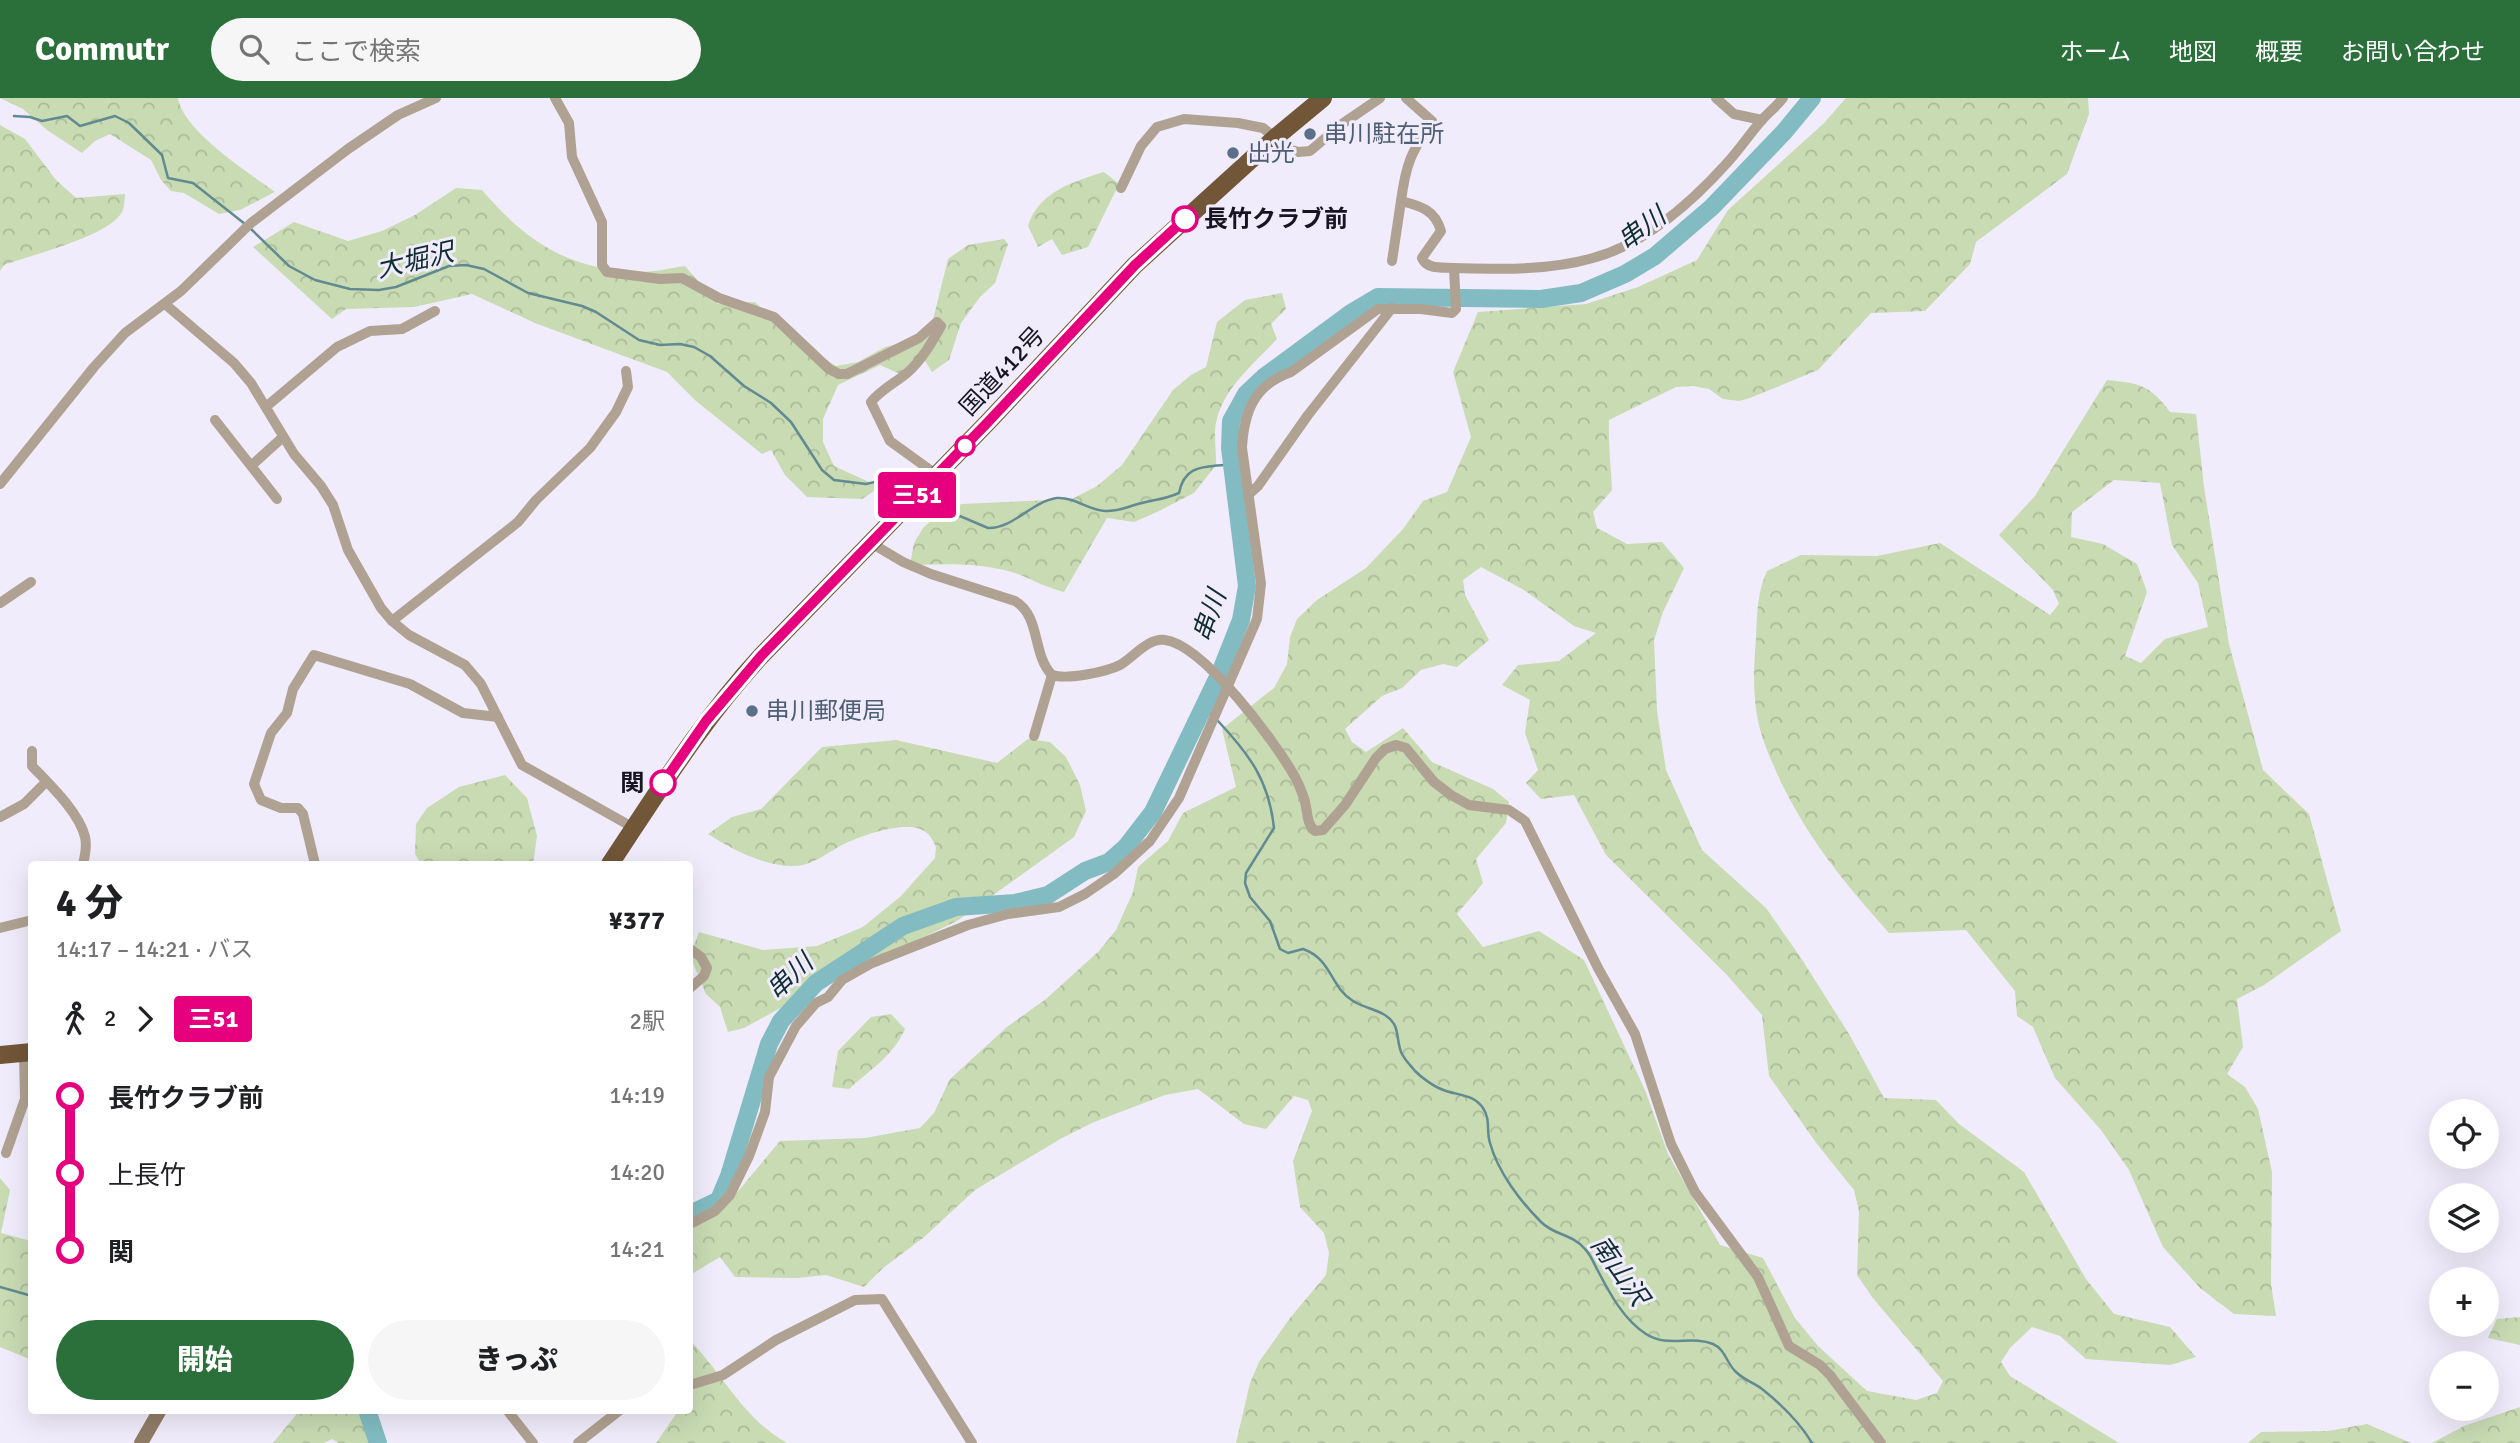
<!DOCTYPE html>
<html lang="ja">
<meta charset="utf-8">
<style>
:root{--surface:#fff;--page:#f6f6f6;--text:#202124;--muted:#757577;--accent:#2b6f3b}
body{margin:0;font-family:Signika,"Noto Sans JP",sans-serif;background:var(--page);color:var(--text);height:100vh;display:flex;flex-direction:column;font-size:26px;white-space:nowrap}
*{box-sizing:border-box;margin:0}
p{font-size:23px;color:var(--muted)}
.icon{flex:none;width:38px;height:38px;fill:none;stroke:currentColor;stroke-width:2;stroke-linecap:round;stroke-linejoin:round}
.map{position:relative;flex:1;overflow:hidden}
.side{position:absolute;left:28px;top:763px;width:665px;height:553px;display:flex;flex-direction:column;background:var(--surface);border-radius:7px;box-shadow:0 7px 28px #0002}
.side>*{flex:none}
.badge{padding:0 14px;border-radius:5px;font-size:24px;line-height:46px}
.tools{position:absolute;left:2429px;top:1001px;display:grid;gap:14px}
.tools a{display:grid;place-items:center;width:70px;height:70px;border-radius:50%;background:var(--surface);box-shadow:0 7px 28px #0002;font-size:35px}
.map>.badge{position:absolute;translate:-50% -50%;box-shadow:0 0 0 4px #fff}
.legs{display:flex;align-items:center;gap:10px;height:77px;padding:0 28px;font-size:23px}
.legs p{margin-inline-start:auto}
.head{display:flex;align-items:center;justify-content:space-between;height:119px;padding:0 28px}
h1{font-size:38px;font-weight:800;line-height:52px}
.action{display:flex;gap:14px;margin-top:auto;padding:14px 28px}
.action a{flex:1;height:80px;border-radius:42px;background:var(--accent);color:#fff;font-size:28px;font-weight:800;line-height:80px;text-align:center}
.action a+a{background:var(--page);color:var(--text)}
ul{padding:0 28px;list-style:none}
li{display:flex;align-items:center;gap:24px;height:77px;font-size:26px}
li i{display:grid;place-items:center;width:10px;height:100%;margin:0 9px;background:currentColor}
li i::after{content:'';width:18px;height:18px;margin:-9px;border:5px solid;border-radius:50%;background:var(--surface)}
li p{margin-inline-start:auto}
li:first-child i{background:linear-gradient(#0000 50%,currentColor 0)}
li:last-child i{background:linear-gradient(currentColor 50%,#0000 0)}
header{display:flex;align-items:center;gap:42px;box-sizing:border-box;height:98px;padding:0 35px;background:var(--accent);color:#fff}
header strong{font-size:33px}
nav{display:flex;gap:38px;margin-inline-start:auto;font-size:24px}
.search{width:490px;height:63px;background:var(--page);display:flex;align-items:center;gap:18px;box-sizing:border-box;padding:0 24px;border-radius:38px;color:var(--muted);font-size:26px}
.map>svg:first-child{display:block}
.forest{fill:url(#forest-crowns);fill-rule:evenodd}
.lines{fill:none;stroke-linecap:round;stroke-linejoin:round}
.stream{stroke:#628a91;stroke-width:2.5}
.river{stroke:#82bcc2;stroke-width:18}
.minor{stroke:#b0a292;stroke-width:10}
.secondary{stroke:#917c66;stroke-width:14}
.trunk{stroke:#715638;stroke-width:18}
.line-1-casing{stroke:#fff;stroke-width:16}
.line-1{stroke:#e6007e;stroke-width:10}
.service-dot{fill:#5c6f8a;stroke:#f0ecfb;stroke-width:2.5}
.stop-1-dot{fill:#fff;stroke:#e6007e;stroke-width:3.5}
.labels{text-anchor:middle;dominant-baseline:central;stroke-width:6;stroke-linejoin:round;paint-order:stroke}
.service-label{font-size:24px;fill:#4e5e75;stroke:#f0ecfb;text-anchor:start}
.stop-label{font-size:24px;font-weight:bold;fill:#181420;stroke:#f0ecfb;text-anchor:start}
.street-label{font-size:24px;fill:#181420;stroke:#f0ecfb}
.water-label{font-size:26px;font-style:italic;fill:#102e32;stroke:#f0ecfb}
</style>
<header>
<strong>Commutr</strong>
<div class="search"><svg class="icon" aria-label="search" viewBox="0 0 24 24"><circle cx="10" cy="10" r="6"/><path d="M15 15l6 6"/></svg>ここで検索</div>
<nav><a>ホーム</a><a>地図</a><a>概要</a><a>お問い合わせ</a></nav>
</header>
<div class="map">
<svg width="2520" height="1345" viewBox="0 0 2520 1345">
<defs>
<pattern id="forest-crowns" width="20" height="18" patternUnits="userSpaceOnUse" patternTransform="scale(1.75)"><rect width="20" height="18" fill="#c8dbb3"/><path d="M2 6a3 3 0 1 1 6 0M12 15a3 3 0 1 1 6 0" fill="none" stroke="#abbb9a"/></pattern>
</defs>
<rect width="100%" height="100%" fill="#f0ecfb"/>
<g class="forest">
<path d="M 0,0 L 178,0 C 183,33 248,74 275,94 L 240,112 L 219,116 L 184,95 L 171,93 L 161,82 L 151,62 L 110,36 L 95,43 L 82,55 L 47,32 L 23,11 Z"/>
<path d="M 1846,0 L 2088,0 L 2089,16 L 2067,76 L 1976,144 L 1970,166 L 1925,213 L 1871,215 L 1818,272 L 1750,300 L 1739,303 L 1723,301 L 1709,291 L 1693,288 L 1676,289 L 1609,322 C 1608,345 1611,368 1612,392 L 1593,414 L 1597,430 L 1627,446 L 1662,444 L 1684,470 L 1663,514 L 1654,542 L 1657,613 L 1666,672 L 1702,752 L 1766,810 L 1801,860 L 1849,936 L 1884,1000 L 1936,1002 L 1959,1026 L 2024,1074 L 2086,1181 L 2114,1216 L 2170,1229 L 2196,1259 L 2170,1267 L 2086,1261 L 2060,1238 L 2032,1229 L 2010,1250 L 2001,1264 L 2010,1278 L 2119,1345 L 1236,1345 L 1250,1285 L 1259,1264 L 1290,1220 L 1326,1177 L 1329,1155 L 1324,1135 L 1300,1109 L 1293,1063 L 1312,1013 L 1308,1002 L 1294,998 L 1266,1031 L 1244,1026 L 1198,991 L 1165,997 L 1094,1024 L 1062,1040 L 975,1092 L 923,1140 L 883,1170 L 864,1189 L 826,1177 L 797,1180 L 735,1179 L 720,1159 L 690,1177 L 690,1132 L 720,1115 L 780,1043 L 865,1040 L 920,1030 L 934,1015 L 950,981 L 1007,929 L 1046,901 L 1099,853 L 1116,832 L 1133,794 L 1138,769 L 1168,743 L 1183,715 L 1236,689 L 1222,631 L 1274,590 L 1287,566 L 1290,539 L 1297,521 L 1317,502 L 1366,470 L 1403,431 L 1423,403 L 1447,394 L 1471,339 L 1453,274 L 1478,214 L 1586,206 L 1638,189 L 1697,162 L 1728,112 L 1824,25 ZM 1481,469 L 1524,492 L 1574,528 L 1596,535 L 1559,563 L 1518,567 L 1502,587 L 1530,602 L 1525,635 L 1538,672 L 1526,685 L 1541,701 L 1574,697 L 1606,757 L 1727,877 L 1762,917 L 1769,978 L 1817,1046 L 1854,1092 L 1859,1113 L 1857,1177 L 1872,1199 L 1943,1283 L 1937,1295 L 1916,1302 L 1867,1293 L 1818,1248 L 1795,1220 L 1763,1160 L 1720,1147 L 1668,1056 L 1645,992 L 1584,862 L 1539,833 L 1483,849 L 1457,816 L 1483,785 L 1476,761 L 1506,725 L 1509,704 L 1493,691 L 1432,664 L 1403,630 L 1366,654 L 1352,644 L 1345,631 L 1382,598 L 1402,590 L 1421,572 L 1443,566 L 1457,569 L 1489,542 L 1465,497 L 1463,482 Z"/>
<path d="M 0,27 L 25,41 L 56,82 L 76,100 L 125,96 C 124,103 125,111 120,117 C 104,139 32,157 4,167 L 0,173 Z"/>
<path d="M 1104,74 L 1119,86 L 1088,149 L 1062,157 L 1052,141 L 1038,149 L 1028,128 C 1039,93 1073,84 1104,74 Z"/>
<path d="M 456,90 L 482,92 C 526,144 571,173 641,174 C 655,174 671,170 685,168 L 718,206 L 755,204 L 785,235 L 836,268 L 858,264 L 885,249 L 929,238 L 948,161 L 968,147 L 1004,141 L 1008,146 L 995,185 L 980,199 L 961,225 L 949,262 L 932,274 L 925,263 L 900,276 L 880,267 L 838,287 L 823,321 L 823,344 L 834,368 L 880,389 L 862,401 L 807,399 L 785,377 L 771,352 L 762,356 L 696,303 L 667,274 L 535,225 L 472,196 L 414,209 L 346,211 L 332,221 L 253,149 L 294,124 L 348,143 L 382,133 L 415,117 Z"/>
<path d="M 1282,195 L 1286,211 L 1271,226 L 1277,241 C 1252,268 1217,295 1215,334 C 1215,345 1216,356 1216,367 L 1194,395 L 1157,414 L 1134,424 L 1107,420 L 1064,494 C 1045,489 1035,483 1018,476 C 983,464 947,466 910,467 L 914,445 L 923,430 L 943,412 L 962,406 L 1072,401 L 1097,388 L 1122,367 L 1173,292 L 1191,277 L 1206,269 L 1217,224 L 1245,202 Z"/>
<path d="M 2107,282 C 2139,285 2150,287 2170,314 L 2196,316 L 2204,389 L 2229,546 L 2263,672 L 2309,716 L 2341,833 L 2264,887 L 2237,901 L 2243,949 L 2227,976 L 2245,989 L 2258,1011 L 2272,1074 L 2271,1186 L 2276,1218 L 2234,1216 L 2200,1190 L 2163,1149 L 2129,1072 L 2101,1032 L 2055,980 L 2033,929 L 2017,918 L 2015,893 L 1966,832 L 1889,835 C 1844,784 1810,744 1780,682 C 1770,660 1759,636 1756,611 C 1753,589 1754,563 1756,541 C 1757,517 1757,495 1767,473 L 1801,457 L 1877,458 L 1940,445 L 2050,517 L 2059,506 L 2053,492 L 1999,437 L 2035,398 ZM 2114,382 L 2160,385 L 2172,447 L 2198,485 L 2208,529 L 2165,541 L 2141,565 L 2125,558 L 2147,494 L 2137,466 L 2103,446 L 2071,439 L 2072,414 Z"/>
<path d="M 1028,641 L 1050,644 L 1066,659 L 1080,687 L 1086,713 L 1074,739 L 957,823 L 810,894 L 744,930 L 728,934 L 720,909 L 706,896 L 690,858 L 699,834 L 763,852 L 817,848 L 863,829 L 901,798 L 935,760 L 936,749 C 934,745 931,738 927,735 C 910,720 864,737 846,745 C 827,754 814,768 792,768 C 764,768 731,751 708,736 L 732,719 L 761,711 L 822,649 L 896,642 L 997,665 Z"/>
<polygon points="505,677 527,700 537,738 533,766 421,766 415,756 416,726 427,710 459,689"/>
<path d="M 891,916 L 905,931 C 893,958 870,972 849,991 L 832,989 L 838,953 L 871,919 Z"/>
<polygon points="0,1080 10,1092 1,1135 31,1143 32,1259 29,1261 0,1249"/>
<polygon points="2520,1219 2520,1247 2488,1240 2497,1221"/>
<path d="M 690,1242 C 721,1275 746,1323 787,1345 L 656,1345 L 678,1313 L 690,1312 Z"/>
<polygon points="2520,1309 2520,1345 2432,1345 2464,1328"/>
<polygon points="300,1312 359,1313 373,1340 370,1345 338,1345 332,1341 324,1345 273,1345"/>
<polygon points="2367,1326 2411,1345 2248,1345 2261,1334 2328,1333"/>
</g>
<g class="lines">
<g class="stream">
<polyline points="14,18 30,19 42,23 67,18 80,28 115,18 129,25 162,57 168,80 193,85 245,126"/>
<polyline points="250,130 289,168 315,182 350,191 379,192 396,189 449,168 466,167 484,171 528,195 582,208 596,214 639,242 660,247 680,246 694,249 710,258 744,288 771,305 791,324 822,372 834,382 866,386 888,381 903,391"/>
<path d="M 927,404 L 988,430 C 1013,431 1032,403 1057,400 C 1075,399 1088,412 1105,413 C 1118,414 1129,408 1142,405 C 1157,401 1163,402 1179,395 C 1185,365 1205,370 1231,366"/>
<polyline points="1204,608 1211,616"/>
<path d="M 1218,623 C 1250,657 1269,683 1274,730 L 1246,775 L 1245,785 L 1250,799 L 1270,823 L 1280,851 L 1288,855 L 1303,851 C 1332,861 1330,889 1353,903 C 1365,911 1386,912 1394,926 C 1399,934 1397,947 1402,956 C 1405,962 1411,968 1415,973 C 1421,979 1433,988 1441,991 C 1456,998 1473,995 1483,1010 C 1491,1022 1486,1033 1490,1045 C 1498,1074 1520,1103 1541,1124 C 1555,1138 1571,1135 1585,1151 C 1591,1157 1594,1166 1598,1173 C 1610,1196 1624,1222 1646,1236 C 1667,1250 1692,1237 1713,1246 C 1725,1251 1727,1266 1736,1274 C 1744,1282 1754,1285 1762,1291 C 1781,1306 1800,1325 1812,1345"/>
<polyline points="0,1189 32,1198"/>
</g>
<g class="river">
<polyline points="690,1116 719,1102 729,1078 769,946 781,923 816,885 903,828 956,809 1015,805 1048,797 1085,773 1109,764 1126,749 1153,714 1220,575 1241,522 1247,488 1230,350 1231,323 1246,296 1264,279 1351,215 1378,199 1541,201 1581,195 1625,176 1655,158 1712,109 1784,34 1812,0"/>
<polyline points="367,1312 378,1345"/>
</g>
<g class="minor">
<path d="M 555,0 L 569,25 L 572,59 L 602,124 L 602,167 L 607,174 L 660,181 L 682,180 L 719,200 L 774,219 L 829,271 L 839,276 L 847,276 L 919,240 L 937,224 L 941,228 C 932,244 922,262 907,275 C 895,285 882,291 871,304 L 890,343 L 937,377"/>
<path d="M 1406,0 L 1432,23 C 1411,55 1406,65 1401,103 C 1421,108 1435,112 1441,133 L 1422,160 C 1427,172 1443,169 1454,170"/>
<polyline points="1716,0 1734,16 1762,22"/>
<polyline points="1121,90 1141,48 1157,29 1184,21 1238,25 1263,30 1289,51 1298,54 1310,53 1342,26 1380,0"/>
<polyline points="1392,163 1401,103"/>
<polyline points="165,206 234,265 251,285 294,356 321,388 333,407 348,452 381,510 392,523 409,537 465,567 481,586 522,667 634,730"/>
<polyline points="267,308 337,249 370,233 402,231 435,213"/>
<polyline points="215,322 277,401"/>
<polyline points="252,367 283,339"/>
<polyline points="0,386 94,269 125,235 181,193 251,125 348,51 398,17 436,0"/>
<polyline points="1248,397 1258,388 1308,317 1392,210"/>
<path d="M 871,445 L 903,464 L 931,476 L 1015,503 C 1041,518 1032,557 1052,577 C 1067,582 1106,574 1120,567 C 1134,559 1147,540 1165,542 C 1204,547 1276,645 1295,679 C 1299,687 1303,696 1305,704 C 1308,714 1306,725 1315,733 L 1323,732 L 1345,707 L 1376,660 L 1385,651 L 1396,647 L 1406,650 L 1434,684 L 1451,697 L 1469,707 L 1509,712 L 1525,723 L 1598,870 L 1635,936 L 1671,1046 L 1695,1094 L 1758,1179 L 1789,1248 L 1820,1267 L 1830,1277 L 1881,1345"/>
<polyline points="0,505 31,484"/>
<polyline points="392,523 518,424 536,402 590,350 616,314 628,289 626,273"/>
<polyline points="1034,638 1052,577"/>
<path d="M 32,653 L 32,668 C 49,686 79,714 85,739 C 87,747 85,758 83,766"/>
<polyline points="0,719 24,706 46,684"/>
<polyline points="315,766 303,716 298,710 281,710 261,702 254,686 271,635 287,615 293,591 314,557 410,586 463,615 498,619"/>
<polyline points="0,830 32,822"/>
<polyline points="690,851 701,859 707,870 704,878 690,890"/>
<polyline points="6,1055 25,1001 24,955"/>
<path d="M 690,1126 L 715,1113 L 730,1097 L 749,1058 L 765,1014 L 769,979 L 796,928 L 816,905 L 828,899 L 842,882 L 872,865 L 968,827 L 1008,816 L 1059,809 L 1085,796 L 1114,776 L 1150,743 L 1179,700 L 1257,521 L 1261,486 L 1242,350 C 1244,314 1254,287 1291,274 L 1378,211 L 1421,211 L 1452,215 L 1456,211 L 1454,170 C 1500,171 1548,173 1593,160 C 1645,146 1692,104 1727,65 C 1739,52 1749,37 1761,23 C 1768,15 1776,9 1783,0"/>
<polyline points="690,1287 723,1277 776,1242 855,1202 882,1201 972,1345"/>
<polyline points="507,1312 533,1345"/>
<polyline points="578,1345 620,1312"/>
</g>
<polyline class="secondary" points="141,1345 160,1312"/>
<g class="trunk">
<path d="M 610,766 C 658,694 702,622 761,558 L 988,324 L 1135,167 L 1276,39 L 1323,0"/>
<polyline points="0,957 32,954"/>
</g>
</g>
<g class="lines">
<g class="line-1-casing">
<polyline id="line-1" points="663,685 706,623 761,558 988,324 1135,167 1185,121"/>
</g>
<use href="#line-1" class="line-1"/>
</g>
<g class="service-dot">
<circle cx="1310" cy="36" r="7"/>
<circle cx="1233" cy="55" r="7"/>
<circle cx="752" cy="613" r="7"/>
</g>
<g class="stop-1-dot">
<circle cx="1185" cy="121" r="12"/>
<circle cx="965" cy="348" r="9"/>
<circle cx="663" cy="685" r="12"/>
</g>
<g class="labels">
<g class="service-label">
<text x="1324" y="36">串川駐在所</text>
<text x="1247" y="55">出光</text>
<text x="766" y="613">串川郵便局</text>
</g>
<g class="stop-label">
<text x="1204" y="121">長竹クラブ前</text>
<text x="644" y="685" text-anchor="end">関</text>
</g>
<g class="street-label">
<text transform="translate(1002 273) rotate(-47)">国道412号</text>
</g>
<g class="water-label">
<text transform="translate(1642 131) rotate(-37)">串川</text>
<text transform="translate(415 163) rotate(-13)">大堀沢</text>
<text transform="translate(1210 518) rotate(-71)">串川</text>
<text transform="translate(790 879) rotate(-43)">串川</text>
<text transform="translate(1619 1173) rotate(55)">南山沢</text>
</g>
</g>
</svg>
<div class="tools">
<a><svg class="icon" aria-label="locate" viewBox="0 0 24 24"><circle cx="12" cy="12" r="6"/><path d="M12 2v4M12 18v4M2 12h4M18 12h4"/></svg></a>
<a><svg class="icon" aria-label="layers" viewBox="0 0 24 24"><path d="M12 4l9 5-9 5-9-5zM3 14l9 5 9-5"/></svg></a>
<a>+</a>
<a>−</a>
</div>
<b class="badge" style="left:917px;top:397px;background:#e6007e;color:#fff">三51</b>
<section class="side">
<div class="head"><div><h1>4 分</h1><p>14:17 – 14:21 · バス</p></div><b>¥377</b></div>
<div class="legs"><svg class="icon" aria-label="walk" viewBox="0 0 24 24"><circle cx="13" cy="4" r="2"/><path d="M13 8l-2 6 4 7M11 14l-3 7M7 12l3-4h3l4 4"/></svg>2<svg class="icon" aria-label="forward" viewBox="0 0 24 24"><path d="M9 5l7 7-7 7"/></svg><b class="badge" style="background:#e6007e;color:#fff">三51</b><p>2駅</p></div>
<ul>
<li><i style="color:#e6007e"></i><b>長竹クラブ前</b><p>14:19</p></li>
<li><i style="color:#e6007e"></i><span>上長竹</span><p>14:20</p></li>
<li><i style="color:#e6007e"></i><b>関</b><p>14:21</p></li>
</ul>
<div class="action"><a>開始</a><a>きっぷ</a></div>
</section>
</div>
